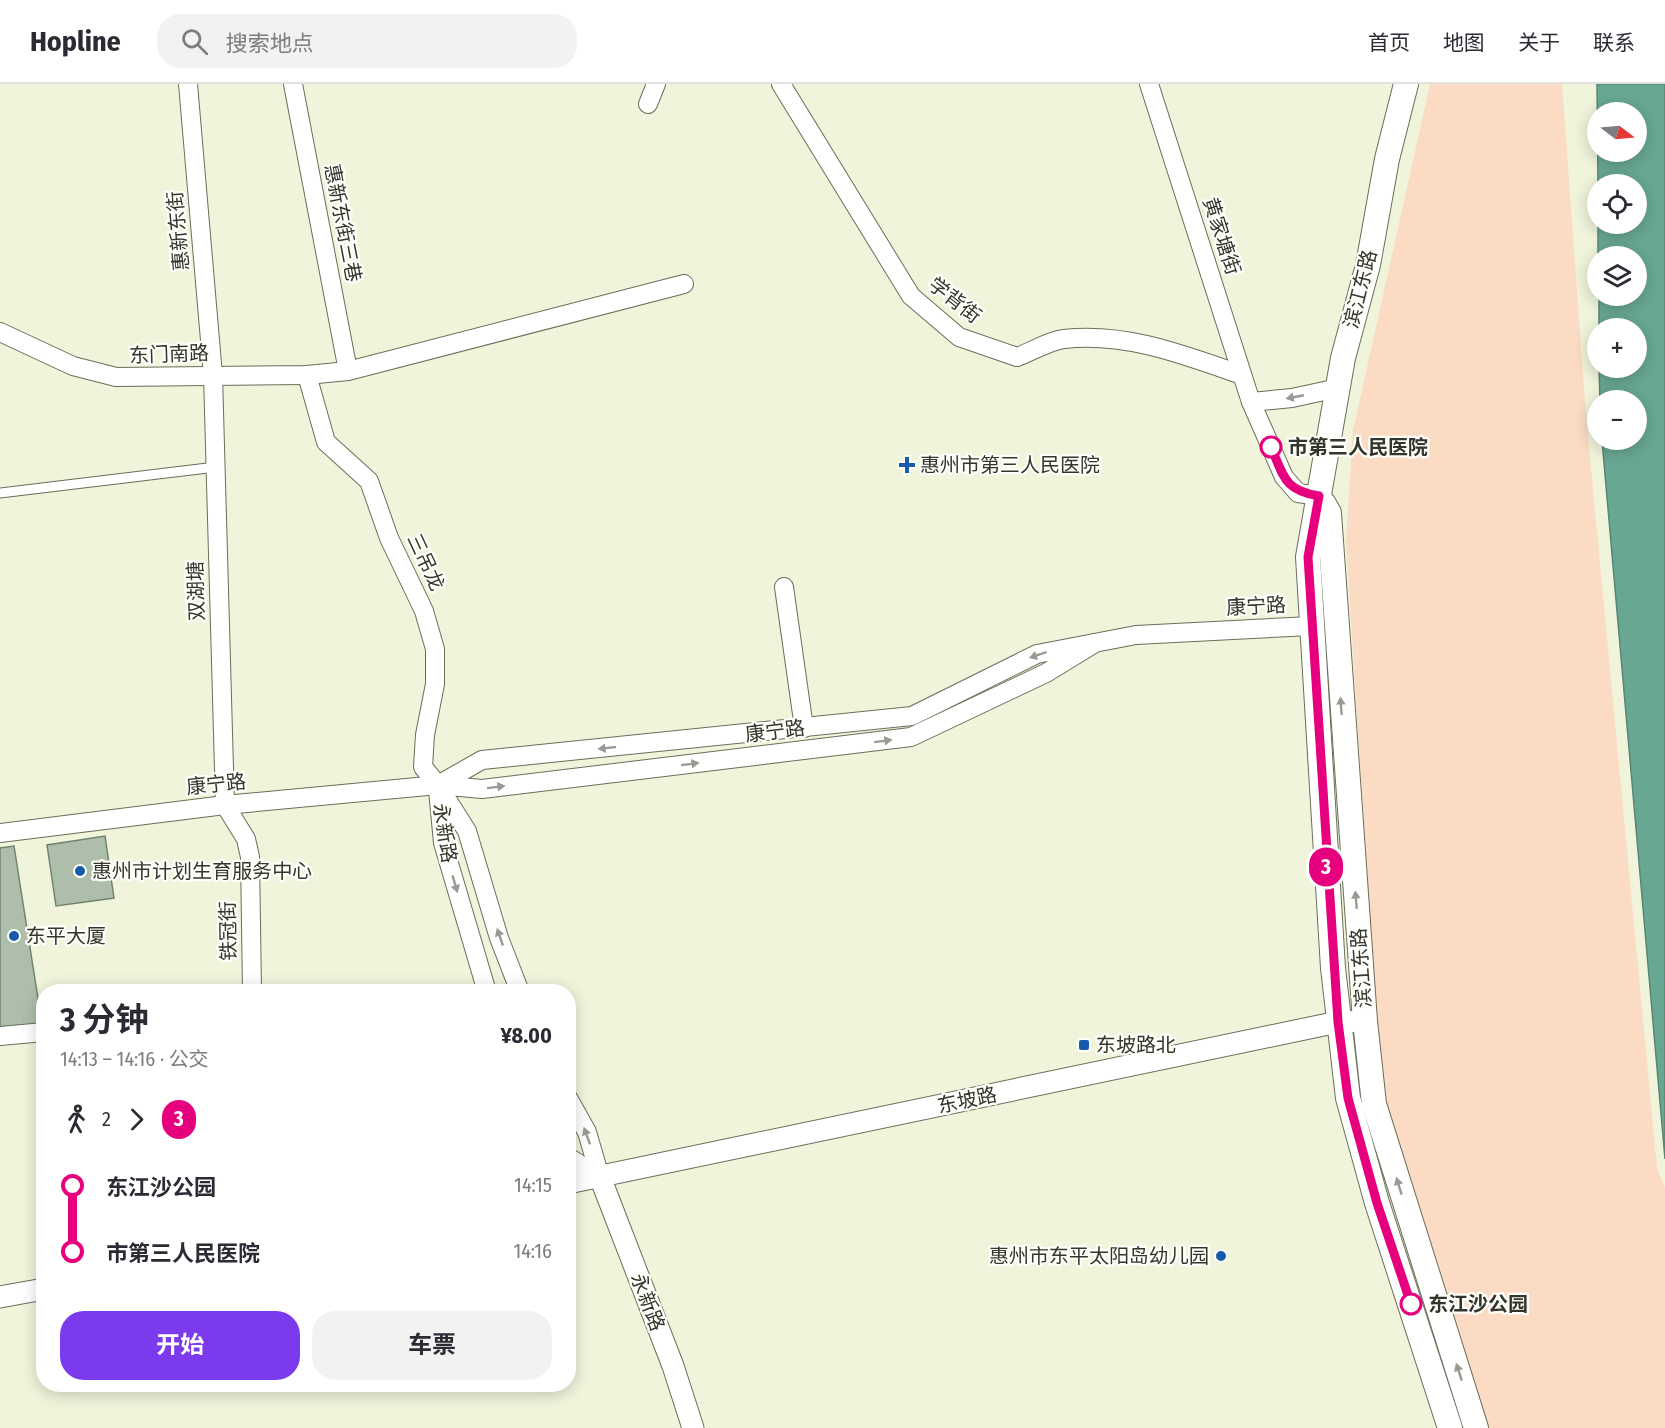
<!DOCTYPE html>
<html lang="zh">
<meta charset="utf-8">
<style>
:root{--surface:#fff;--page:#f2f2f3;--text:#2b2b33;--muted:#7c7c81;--line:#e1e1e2;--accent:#7c3aed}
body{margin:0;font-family:"Fira Sans Condensed","Noto Sans SC",sans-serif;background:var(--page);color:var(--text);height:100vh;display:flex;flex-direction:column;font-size:22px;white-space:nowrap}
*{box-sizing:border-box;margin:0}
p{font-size:20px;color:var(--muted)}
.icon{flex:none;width:33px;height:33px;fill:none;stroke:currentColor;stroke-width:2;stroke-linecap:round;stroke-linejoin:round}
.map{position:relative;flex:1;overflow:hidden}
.details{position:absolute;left:36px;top:900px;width:540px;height:408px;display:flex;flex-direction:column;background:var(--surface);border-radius:24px;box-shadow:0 3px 15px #0003}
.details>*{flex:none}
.badge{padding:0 12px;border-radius:20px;font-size:21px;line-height:39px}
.needle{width:39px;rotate:106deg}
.buttons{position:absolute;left:1587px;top:18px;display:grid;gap:12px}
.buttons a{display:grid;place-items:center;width:60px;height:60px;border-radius:50%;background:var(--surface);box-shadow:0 3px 15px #0003;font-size:30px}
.map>.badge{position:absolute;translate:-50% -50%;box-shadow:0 0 0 3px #fff}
.legs{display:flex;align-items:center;gap:9px;height:66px;padding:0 24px;font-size:20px}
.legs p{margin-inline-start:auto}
.overview{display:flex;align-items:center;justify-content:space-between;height:102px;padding:0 24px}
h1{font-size:33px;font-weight:700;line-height:45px}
.button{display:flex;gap:12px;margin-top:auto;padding:12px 24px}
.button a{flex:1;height:69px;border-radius:24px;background:var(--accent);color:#fff;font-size:24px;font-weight:700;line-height:69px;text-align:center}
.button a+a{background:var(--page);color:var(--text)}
ul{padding:0 24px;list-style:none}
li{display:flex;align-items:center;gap:21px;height:66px;font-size:22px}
li i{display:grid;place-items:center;width:9px;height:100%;margin:0 8px;background:currentColor}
li i::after{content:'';width:15px;height:15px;margin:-8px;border:4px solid;border-radius:50%;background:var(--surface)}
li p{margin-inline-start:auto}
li:first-child i{background:linear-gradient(#0000 50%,currentColor 0)}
li:last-child i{background:linear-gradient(currentColor 50%,#0000 0)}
header{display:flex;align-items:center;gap:36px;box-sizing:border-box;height:84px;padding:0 30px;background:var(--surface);border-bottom:2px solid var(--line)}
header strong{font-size:28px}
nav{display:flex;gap:33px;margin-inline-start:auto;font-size:21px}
.search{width:420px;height:54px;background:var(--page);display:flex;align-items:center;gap:15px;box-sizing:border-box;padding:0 21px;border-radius:24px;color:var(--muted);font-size:22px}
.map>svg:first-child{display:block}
.green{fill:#fcdbc4}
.water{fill:#68a893;stroke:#588674;stroke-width:1.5;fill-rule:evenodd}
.building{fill:#adbfab;stroke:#728370;stroke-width:1.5}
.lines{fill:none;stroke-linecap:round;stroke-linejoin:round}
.service-casing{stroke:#6b6e58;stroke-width:11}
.minor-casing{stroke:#6b6e58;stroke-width:20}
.tertiary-casing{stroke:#6b6e58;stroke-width:23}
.secondary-casing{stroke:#6b6e58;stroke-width:26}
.service{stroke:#fff;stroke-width:9}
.minor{stroke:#fff;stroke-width:18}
.tertiary{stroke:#fff;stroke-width:21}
.secondary{stroke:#fff;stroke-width:24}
.oneway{fill:#9a9a95}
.line-1-casing{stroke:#fff;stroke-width:14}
.line-1{stroke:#e6007e;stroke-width:9}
.stop-1-dot{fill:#fff;stroke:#e6007e;stroke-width:3}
.poi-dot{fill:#175bab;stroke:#fefffa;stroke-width:2}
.labels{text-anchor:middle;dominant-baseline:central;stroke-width:4.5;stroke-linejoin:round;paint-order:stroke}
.street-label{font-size:20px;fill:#34352b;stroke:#fefffa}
.stop-label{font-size:20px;font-weight:bold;fill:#34352b;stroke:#fefffa;text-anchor:start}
.poi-label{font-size:20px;fill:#34352b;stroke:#fefffa;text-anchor:start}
</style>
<header>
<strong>Hopline</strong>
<div class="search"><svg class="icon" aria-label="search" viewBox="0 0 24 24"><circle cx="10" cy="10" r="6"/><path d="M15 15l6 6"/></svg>搜索地点</div>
<nav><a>首页</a><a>地图</a><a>关于</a><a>联系</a></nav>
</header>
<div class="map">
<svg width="1665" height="1344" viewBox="0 0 1665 1344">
<rect width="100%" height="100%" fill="#f0f4db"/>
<polygon class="green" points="1430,0 1562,0 1586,331 1657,1084 1665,1104 1665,1344 1484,1344 1381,1011 1346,457 1353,346"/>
<path class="water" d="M 1597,0 L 1665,0 L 1665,1075 L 1602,356 L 1636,356 L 1636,316 L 1600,316 L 1599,284 L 1636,284 L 1636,244 L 1599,244 L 1599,212 L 1636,212 L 1636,172 L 1598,172 L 1598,140 L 1636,140 L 1636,100 L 1598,100 ZM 1598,28 L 1636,28 L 1636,68 L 1598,68 Z"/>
<g class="building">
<polygon points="105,752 114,814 56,822 47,761"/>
<polygon points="14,762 42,940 0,945 0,764"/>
</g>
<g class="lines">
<g class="service-casing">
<polyline id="service" points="0,409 216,383"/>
</g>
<g class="minor-casing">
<g id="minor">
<polyline points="188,0 213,291 225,721 246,755 250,773 252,908"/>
<polyline points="293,0 348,287"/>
<path d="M 781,0 L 911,212 L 959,253 L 1017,273 C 1031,268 1048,257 1064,255 C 1126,248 1184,271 1242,291"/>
<polyline points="1149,0 1251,318 1284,393 1298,409 1319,412"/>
<polyline points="648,20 656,0"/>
<polyline points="0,248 73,282 116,293 307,291 348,287 684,200"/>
<polyline points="307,291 326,358 369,397 389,454 424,527 435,565 435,600 425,651 423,683 438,701 467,747 499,854 520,908"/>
<polyline points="1251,318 1292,314 1338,304"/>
<polyline points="784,503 804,644"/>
<polyline points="438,701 482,676 912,632 1037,570 1136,551 1311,542"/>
<polyline points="438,706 443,759 487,908"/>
<polyline points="0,749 225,721 438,701 482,705 911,653 1046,589 1095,559"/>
<polyline points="0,952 44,948"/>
<polyline points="568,1014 587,1048 600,1093"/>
<polyline points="568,1073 600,1093"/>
</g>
</g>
<g class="tertiary-casing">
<g id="tertiary">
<polyline points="600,1093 673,1282 693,1344"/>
<polyline points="568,1099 1338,938 1365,937"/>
<polyline points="0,1213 44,1205"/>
</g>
</g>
<g class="secondary-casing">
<g id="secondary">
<polyline points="1406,0 1387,75 1368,181 1343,274 1308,473 1333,884 1348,1014 1377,1119 1450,1344"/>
<polyline points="1324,420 1329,429 1365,937 1374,1020 1476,1344"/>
</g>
</g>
<use href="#service" class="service"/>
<use href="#minor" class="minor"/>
<use href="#tertiary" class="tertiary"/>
<use href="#secondary" class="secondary"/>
</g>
<defs><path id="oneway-solid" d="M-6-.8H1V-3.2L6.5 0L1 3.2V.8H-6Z" transform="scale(1.5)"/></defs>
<g class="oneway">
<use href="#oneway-solid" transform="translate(1295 313) rotate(169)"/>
<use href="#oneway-solid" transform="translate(1038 571) rotate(162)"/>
<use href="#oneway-solid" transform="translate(1341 622) rotate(-94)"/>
<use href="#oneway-solid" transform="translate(883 657) rotate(-7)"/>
<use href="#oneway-solid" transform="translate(607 664) rotate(174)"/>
<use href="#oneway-solid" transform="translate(690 680) rotate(-7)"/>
<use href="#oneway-solid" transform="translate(496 703) rotate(-7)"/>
<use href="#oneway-solid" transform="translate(455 800) rotate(74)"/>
<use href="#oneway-solid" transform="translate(1356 816) rotate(-95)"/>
<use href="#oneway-solid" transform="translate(500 853) rotate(-109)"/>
<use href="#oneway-solid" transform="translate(587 1052) rotate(-110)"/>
<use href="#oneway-solid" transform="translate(1399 1102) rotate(-107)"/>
<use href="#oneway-solid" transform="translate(1459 1288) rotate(-108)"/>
</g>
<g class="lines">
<g class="line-1-casing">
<path id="line-1" d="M 1271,363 C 1284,393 1284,406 1319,412 L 1308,473 L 1338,938 L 1348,1014 L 1377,1119 L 1411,1220"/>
</g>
<use href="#line-1" class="line-1"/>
</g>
<g class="stop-1-dot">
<circle cx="1271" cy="363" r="10"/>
<circle cx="1411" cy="1220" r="10"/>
</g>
<g class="poi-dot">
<path d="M904 372h6v6h6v6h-6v6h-6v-6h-6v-6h6z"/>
<circle cx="80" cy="787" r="6"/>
<circle cx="14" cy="852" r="6"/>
<rect x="1078" y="955" width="12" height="12" rx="3"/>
<circle cx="1221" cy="1172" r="6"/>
</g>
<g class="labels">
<g class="street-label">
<text transform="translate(343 139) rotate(79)">惠新东街三巷</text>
<text transform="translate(178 147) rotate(-95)">惠新东街</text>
<text transform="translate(1222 152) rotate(72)">黄家塘街</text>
<text transform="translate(1360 205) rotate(-76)">滨江东路</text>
<text transform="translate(955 216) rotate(38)">学背街</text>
<text transform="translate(169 270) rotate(-2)">东门南路</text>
<text transform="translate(426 478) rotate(65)">三吊龙</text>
<text transform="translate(196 507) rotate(-92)">双湖塘</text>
<text transform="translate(1256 522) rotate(-3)">康宁路</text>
<text transform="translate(775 647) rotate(-7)">康宁路</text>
<text transform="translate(216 700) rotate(-6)">康宁路</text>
<text transform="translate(445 749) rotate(81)">永新路</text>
<text transform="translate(228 847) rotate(-91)">铁冠街</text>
<text transform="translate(1361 884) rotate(-94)">滨江东路</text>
<text transform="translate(967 1016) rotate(-12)">东坡路</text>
<text transform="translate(648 1218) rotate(69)">永新路</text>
</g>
<g class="stop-label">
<text x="1288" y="363">市第三人民医院</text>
<text x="1428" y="1220">东江沙公园</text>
</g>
<g class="poi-label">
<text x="920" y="381">惠州市第三人民医院</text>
<text x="92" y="787">惠州市计划生育服务中心</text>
<text x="26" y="852">东平大厦</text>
<text x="1096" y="961">东坡路北</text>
<text x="1209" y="1172" text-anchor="end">惠州市东平太阳岛幼儿园</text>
</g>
</g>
</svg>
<div class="buttons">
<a><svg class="needle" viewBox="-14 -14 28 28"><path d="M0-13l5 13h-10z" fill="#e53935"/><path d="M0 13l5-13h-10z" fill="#7c7c81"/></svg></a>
<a><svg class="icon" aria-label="locate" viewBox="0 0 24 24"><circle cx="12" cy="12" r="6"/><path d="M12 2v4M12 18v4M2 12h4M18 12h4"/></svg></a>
<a><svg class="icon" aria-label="layers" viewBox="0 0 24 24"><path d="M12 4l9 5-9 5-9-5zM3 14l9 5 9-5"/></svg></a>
<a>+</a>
<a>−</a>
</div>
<b class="badge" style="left:1326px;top:783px;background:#e6007e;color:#fff">3</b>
<section class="details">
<div class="overview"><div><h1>3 分钟</h1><p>14:13 – 14:16 · 公交</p></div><b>¥8.00</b></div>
<div class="legs"><svg class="icon" aria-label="walk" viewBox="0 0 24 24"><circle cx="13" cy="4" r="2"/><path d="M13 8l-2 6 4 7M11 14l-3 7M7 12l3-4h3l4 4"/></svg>2<svg class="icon" aria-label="forward" viewBox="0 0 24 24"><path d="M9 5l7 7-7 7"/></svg><b class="badge" style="background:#e6007e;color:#fff">3</b></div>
<ul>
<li><i style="color:#e6007e"></i><b>东江沙公园</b><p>14:15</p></li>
<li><i style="color:#e6007e"></i><b>市第三人民医院</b><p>14:16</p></li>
</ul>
<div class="button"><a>开始</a><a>车票</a></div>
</section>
</div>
